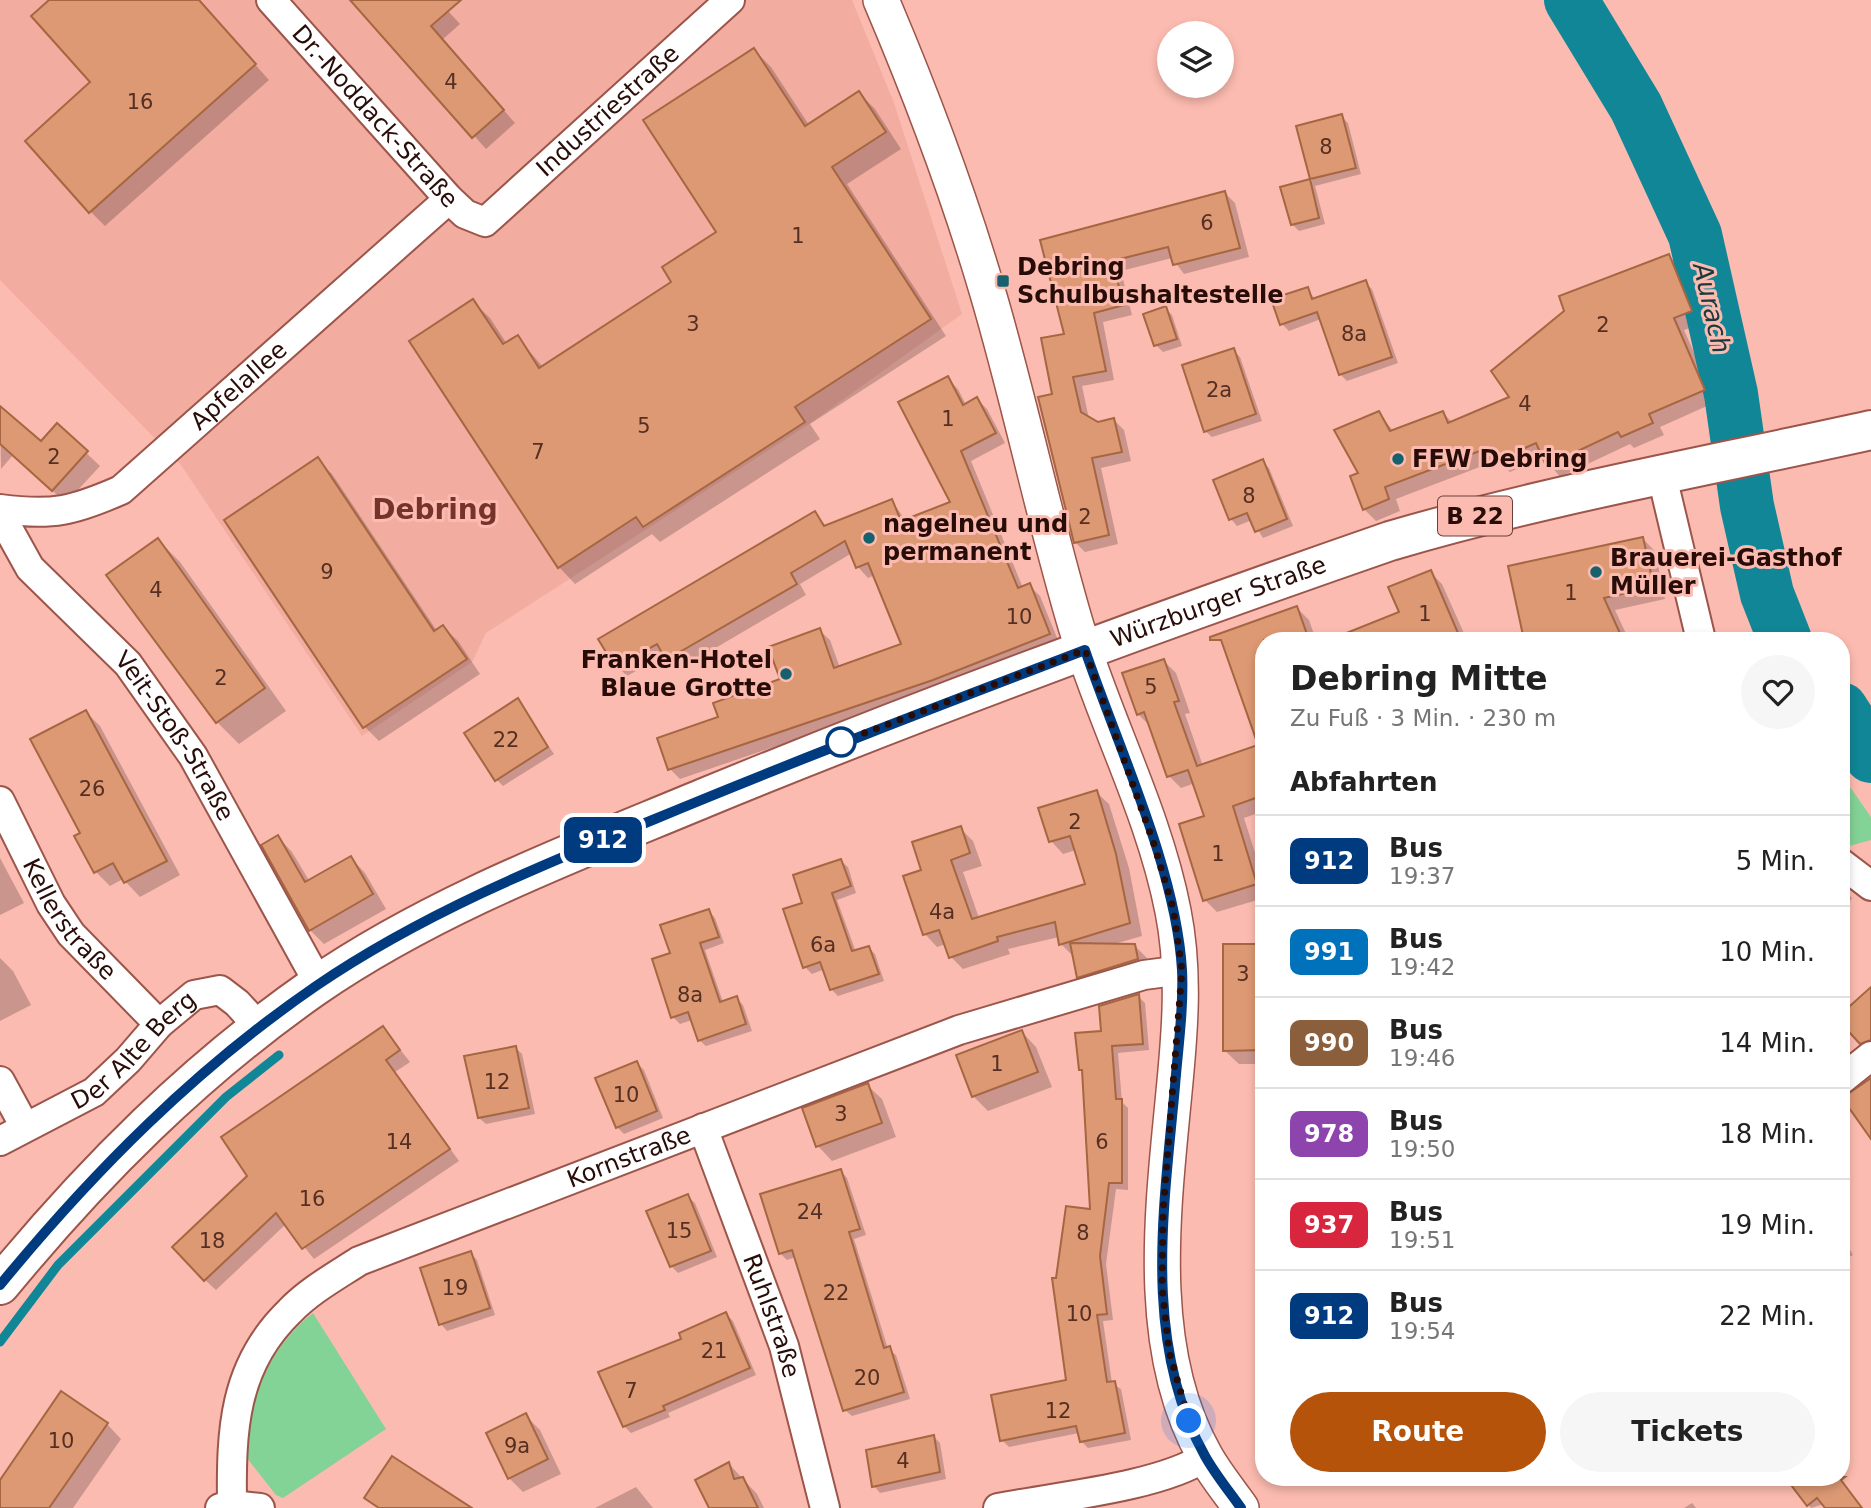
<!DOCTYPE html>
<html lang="de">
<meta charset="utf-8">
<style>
:root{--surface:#fff;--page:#f6f6f6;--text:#222;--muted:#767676;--line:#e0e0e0;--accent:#b45309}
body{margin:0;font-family:"DejaVu Sans",sans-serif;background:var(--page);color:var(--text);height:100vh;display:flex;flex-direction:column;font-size:26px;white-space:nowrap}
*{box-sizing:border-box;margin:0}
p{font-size:23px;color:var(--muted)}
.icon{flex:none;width:38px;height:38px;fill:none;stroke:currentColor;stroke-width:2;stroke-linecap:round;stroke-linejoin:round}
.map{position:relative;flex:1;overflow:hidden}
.drawer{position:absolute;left:1255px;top:632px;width:595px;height:854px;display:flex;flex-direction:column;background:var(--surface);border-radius:28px;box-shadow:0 4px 10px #0003}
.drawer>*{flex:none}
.badge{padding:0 14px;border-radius:10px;font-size:24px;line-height:46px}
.fabs{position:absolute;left:1157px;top:21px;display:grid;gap:14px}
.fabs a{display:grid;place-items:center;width:77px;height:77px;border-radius:50%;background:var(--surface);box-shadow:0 4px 10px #0003;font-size:35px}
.you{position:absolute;width:35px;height:35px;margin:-18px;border:5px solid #fff;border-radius:50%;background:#1a73e8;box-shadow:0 0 0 10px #1a73e833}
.map>.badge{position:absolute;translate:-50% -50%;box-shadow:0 0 0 4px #fff}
h2{padding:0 35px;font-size:26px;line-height:63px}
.round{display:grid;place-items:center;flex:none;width:74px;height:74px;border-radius:37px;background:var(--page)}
.overview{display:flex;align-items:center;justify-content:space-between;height:119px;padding:0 35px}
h1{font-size:33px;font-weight:700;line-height:52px}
.button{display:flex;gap:14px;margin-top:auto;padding:14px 35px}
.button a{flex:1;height:80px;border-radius:42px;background:var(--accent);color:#fff;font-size:28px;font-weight:700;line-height:80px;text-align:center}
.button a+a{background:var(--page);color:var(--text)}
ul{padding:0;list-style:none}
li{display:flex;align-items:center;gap:21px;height:91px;padding:0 35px;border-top:2px solid var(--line)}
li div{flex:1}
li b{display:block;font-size:26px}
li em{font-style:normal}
li .badge{min-width:77px;font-weight:700;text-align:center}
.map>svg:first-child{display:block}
.built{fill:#f2aca0}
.green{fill:#84d396}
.shadow{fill:#0003}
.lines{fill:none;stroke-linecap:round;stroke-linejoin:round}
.stream{stroke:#118696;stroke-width:9}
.river{stroke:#118696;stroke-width:54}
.building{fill:#dd9973;stroke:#a56641;stroke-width:2}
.minor-casing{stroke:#9c554a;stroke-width:32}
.tertiary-casing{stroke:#9c554a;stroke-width:38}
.primary-casing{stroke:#9c554a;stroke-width:42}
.minor{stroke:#fff;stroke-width:28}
.tertiary{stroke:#fff;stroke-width:35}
.primary{stroke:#fff;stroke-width:38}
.line-casing{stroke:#fff;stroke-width:16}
.line{stroke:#003b80;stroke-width:10}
.walk{stroke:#280c08;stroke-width:7;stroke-dasharray:0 12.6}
.poi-dot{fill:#15616d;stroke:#fcbbb0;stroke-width:2.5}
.stop-dot{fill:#fff;stroke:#003b80;stroke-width:3.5}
.labels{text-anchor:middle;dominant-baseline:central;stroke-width:6;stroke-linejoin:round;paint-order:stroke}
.number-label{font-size:21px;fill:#552f23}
.shield{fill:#fcbbb0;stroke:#68403a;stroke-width:2}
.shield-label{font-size:23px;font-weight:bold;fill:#280c08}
.street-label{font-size:24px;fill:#280c08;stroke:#fcbbb0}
.poi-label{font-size:24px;font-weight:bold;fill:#280c08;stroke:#fcbbb0;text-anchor:start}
.water-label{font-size:26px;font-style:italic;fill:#1b3a40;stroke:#fcbbb0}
.quarter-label{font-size:28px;font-weight:bold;fill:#753329;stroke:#fcbbb0}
</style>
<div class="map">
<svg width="1871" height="1508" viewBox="0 0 1871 1508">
<rect width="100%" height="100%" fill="#fcbbb0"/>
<polygon class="built" points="0,0 852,0 894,103 962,314 809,424 486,633 472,662 362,736 181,465 0,280"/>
<g class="green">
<polygon points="1841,774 1871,817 1871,840 1842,848"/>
<path d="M 313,1313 L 386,1429 L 283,1498 L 276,1495 L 243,1453 C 254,1394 265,1352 313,1313 Z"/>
</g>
<g class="shadow">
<polygon points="52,0 197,0 269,80 105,226 90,211 93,83"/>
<polygon points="353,0 438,0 460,24 442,40 515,123 486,149"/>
<polygon points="754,50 771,67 809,125 859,93 875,109 901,149 847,184 946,336 810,424 820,439 660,542 652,534 575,584 559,567 412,341 473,302 490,318 507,344 517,337 543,367 674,282 718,232"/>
<polygon points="1341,116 1348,123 1361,174 1315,186 1325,224 1299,231 1292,224 1283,188 1312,181 1298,127"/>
<polygon points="1225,193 1235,203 1249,257 1184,274 1172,258 1121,271 1132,315 1103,322 1114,380 1082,386 1089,419 1098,424 1114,420 1124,430 1131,461 1101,468 1118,544 1085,552 1075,542 1054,395 1066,335 1042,242"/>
<polygon points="1669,256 1681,268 1702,324 1684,330 1716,402 1660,427 1664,435 1634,448 1630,444 1560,477 1544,457 1510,472 1498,460 1396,499 1400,511 1376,521 1364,509 1360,474 1379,413 1394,432 1443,413 1453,423 1512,397"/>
<polygon points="1365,282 1372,289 1398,363 1347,381 1340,374 1321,319 1289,331 1282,324 1307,289 1316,300"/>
<polygon points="1165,308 1172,315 1182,346 1163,352 1156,345 1145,315"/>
<polygon points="1233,350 1240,357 1262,421 1212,437 1205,431"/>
<polygon points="948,379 958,389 966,405 977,399 987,409 1005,443 971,461 1023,588 1030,586 1040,596 1060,645 944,689 680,779 670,769 720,718 782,680 819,630 830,640 840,668 903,645 875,575 868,578 858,567 852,553 800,584 806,595 678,670 665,655 627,676 617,666 815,513 827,527 892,501 906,521 952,503"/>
<polygon points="0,409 41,443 57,425 100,466 66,503 13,455 1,469"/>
<polygon points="317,459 332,474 437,631 443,627 458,641 480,674 379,741 365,727 226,520"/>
<polygon points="1262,461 1269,468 1293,526 1263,538 1252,520 1237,526 1231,519"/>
<polygon points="1643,539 1655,551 1665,599 1615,610 1629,640 1526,640 1510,567"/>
<polygon points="158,540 180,562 286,711 239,744 217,722 175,661 155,641 109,575"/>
<polygon points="1430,572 1442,584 1467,640 1328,640 1401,613"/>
<polygon points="1297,608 1309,620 1316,640 1264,640 1264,811 1244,818 1264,881 1264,898 1217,912 1205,900 1206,817 1195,783 1181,788 1169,776 1151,727 1138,714 1124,674 1164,661 1176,673 1190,713 1185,714 1203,766 1260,747 1221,634"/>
<polygon points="517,700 554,754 503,786 497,780"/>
<polygon points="86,712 100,726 180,875 140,897 123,879 110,886 96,872 82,834"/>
<polygon points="1096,792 1109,804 1129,868 1142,936 1114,944 1134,945 1149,960 1152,974 1093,991 1079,977 1074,957 1061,944 1059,937 1008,949 1010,954 963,969 951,957 946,944 937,947 925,934 923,871 960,828 973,841 982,866 963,872 979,918 1087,885 1076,850 1063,854 1051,841"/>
<polygon points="278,837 292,852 310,882 351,858 365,873 386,909 324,944 310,930"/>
<polygon points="0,858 24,903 0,915"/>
<polygon points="841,861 848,867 856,893 837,900 856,952 869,948 875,954 884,981 838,996 831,989 825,969 812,974 805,967 804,904"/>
<polygon points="1841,887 1852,898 1841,915"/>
<polygon points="709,911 715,918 724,943 705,950 723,1002 736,998 743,1005 752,1031 706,1046 699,1040 692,1020 680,1024 673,1017"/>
<polygon points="1264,946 1264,1064 1239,1064 1224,1050"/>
<polygon points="0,958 13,971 31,1005 0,1021"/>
<polygon points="1138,996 1145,1003 1149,1050 1118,1053 1122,1102 1128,1108 1128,1190 1116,1189 1106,1264 1113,1320 1103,1321 1112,1383 1121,1389 1131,1440 1088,1448 1081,1441 1079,1433 1009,1447 1002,1440 1068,1382 1058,1279 1092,1211 1084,1073 1080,1069 1103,1033"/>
<polygon points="383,1028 410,1062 395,1072 459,1161 314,1259 286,1224 216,1290 205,1280 249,1176"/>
<polygon points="1022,1032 1036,1047 1052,1087 988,1111 973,1096"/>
<polygon points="515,1047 522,1054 535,1114 486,1124 479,1118"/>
<polygon points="637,1063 644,1070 663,1118 624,1134 617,1127"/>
<polygon points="867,1085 882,1099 896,1137 832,1161 818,1146"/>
<polygon points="1264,1105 1264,1132 1257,1107"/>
<polygon points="841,1171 847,1178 866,1235 854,1239 888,1349 896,1355 910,1399 852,1416 845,1410 796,1257 787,1260 780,1253"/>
<polygon points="688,1197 695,1203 717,1257 678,1273 671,1266"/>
<polygon points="1841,1234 1853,1255 1841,1261"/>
<polygon points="470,1253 477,1260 495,1315 447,1331 441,1324"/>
<polygon points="726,1314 733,1321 756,1375 668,1413 670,1417 631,1433 624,1426 683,1340"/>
<polygon points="526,1416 540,1430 561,1474 523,1492 509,1478"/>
<polygon points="107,1424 121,1439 73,1508 0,1508 0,1483"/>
<polygon points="933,1436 940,1443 946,1479 880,1493 874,1486"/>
<polygon points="729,1464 757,1494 764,1508 711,1508"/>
<polygon points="1787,1477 1837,1477 1861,1508 1827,1508 1824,1504 1811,1508"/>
<polygon points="636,1487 653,1508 595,1508"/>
<polygon points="1692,1503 1696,1508 1684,1508"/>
</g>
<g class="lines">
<polyline class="stream" points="0,1342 58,1265 226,1097 279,1055"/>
<g class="river">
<polyline points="1571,0 1636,107 1695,235 1731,394 1747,506 1767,594 1785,640"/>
<polyline points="1841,709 1871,756"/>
</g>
</g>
<g class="building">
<polygon points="49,0 199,0 256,64 89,213 25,141 90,82 31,16"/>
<polygon points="350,0 461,0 431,26 504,110 472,138"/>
<polygon points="754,48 805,126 859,91 886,132 832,167 931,319 795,407 805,422 643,527 636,517 558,568 409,341 473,299 503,344 518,335 539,368 671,282 662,267 716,232 643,120"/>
<polygon points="1342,114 1356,168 1310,179 1296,126"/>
<polygon points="1310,179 1319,218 1291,225 1280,187"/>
<polygon points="1225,191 1240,248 1173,265 1168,247 1112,261 1124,305 1094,313 1106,371 1073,377 1081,412 1098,422 1114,418 1122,452 1092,458 1109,535 1074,543 1038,397 1052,394 1041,338 1064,334 1040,240"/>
<polygon points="1669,254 1692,311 1674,318 1705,390 1649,414 1653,423 1621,437 1618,432 1546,466 1536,443 1496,461 1490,447 1385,487 1389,499 1363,510 1350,476 1358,473 1334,430 1379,411 1390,431 1443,411 1448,423 1509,397 1491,371 1564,311 1559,296"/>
<polygon points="1366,280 1392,357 1339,375 1317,312 1280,325 1271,299 1308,287 1312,299"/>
<polygon points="1166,306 1177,339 1154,346 1143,314"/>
<polygon points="1234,348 1256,414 1204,432 1182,365"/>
<polygon points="948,376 963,405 977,397 996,433 961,451 1018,588 1030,583 1050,634 933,680 668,770 657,738 718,717 713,703 780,679 768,647 820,628 834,668 901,644 868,563 856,568 845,541 791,573 797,584 666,660 657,644 615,667 598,639 815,511 824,526 892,499 901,521 950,502 898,402"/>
<polygon points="0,406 41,441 57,423 88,451 52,491 0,444"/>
<polygon points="318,457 434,631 443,625 467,659 363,728 224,520"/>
<polygon points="1263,459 1287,519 1255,532 1247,513 1229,520 1213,480"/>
<polygon points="1643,537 1654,587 1604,598 1623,640 1524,640 1508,566"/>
<polygon points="158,538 265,688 216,723 106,575"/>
<polygon points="1431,570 1461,640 1329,640 1399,612 1388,587"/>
<polygon points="1297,606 1309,640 1264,640 1264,795 1233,806 1257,884 1203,901 1179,824 1204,816 1188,770 1167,777 1144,712 1137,715 1122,673 1164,659 1179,701 1174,702 1197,766 1258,745 1221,640 1210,640 1210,637"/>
<polygon points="518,698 548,747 495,781 464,733"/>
<polygon points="86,710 167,861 124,883 113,863 94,873 74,836 80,833 30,739"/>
<polygon points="1097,790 1116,854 1130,923 1059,945 1055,922 997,937 998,941 949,958 939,930 923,935 903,876 921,870 912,842 961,826 970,853 951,860 972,919 1085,884 1070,836 1049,842 1038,808"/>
<polygon points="278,835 305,882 351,856 373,894 309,931 261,845"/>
<polygon points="841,859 851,886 832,893 852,951 869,946 879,974 830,990 820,962 803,968 783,909 802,903 793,875"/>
<polygon points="709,909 719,937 700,943 720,1002 737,996 746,1024 698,1041 688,1012 671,1018 652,959 670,953 660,925"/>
<polygon points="1070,943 1135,944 1138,959 1077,978"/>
<polygon points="1223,944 1264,944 1264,1050 1223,1051"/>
<polygon points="1871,987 1871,1040 1860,1044 1841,1023 1841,1014"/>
<polygon points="1139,994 1143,1044 1112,1046 1116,1099 1122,1099 1122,1183 1109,1183 1100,1256 1107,1314 1097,1315 1107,1382 1115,1381 1125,1433 1080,1442 1076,1426 1000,1441 991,1395 1066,1380 1052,1278 1056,1278 1066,1206 1090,1209 1082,1070 1079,1070 1075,1033 1101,1031 1099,1006"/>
<polygon points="383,1026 400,1050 386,1060 450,1149 302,1249 276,1213 204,1281 172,1247 247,1176 221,1137"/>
<polygon points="1022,1030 1038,1072 972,1097 956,1055"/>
<polygon points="516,1046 529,1108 478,1118 464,1056"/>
<polygon points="637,1061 657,1111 616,1128 595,1078"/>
<polygon points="1871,1078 1871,1139 1842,1098"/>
<polygon points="868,1083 882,1123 816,1147 802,1108"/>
<polygon points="841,1169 860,1229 849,1232 884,1348 890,1346 904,1392 843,1411 792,1250 779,1254 760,1194"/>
<polygon points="688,1194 711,1251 670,1267 646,1211"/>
<polygon points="471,1251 490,1308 439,1325 420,1268"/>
<polygon points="726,1312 750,1368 663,1406 665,1410 623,1427 598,1372 681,1339 679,1333"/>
<polygon points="61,1391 108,1423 49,1508 0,1508 0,1480"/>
<polygon points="526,1413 548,1459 508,1479 486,1433"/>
<polygon points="934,1435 940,1472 872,1487 866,1450"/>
<polygon points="392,1456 472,1508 379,1508 364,1498"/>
<polygon points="729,1462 734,1479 743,1477 758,1508 709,1508 695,1480"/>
<polygon points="1785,1477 1845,1477 1841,1480 1862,1508 1825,1508 1817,1498 1807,1506"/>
</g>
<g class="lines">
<g class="minor-casing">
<g id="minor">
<path id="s1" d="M 271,0 L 449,199 L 465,214 L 485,222 L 730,0"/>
<polyline points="1661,472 1701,640"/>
<path id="s2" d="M 0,509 C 53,516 73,511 121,490 L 449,199"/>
<path id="s3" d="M 0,514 L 30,568 L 128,664 L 193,756 L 319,984"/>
<path id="s4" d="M 0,801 L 51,904 L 71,934 L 159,1024"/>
<polyline points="1841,863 1871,886"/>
<polyline points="1841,1080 1871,1056"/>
<polyline points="0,1081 25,1127"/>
<path id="s5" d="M 703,1128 L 784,1346 L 825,1508"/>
<path id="s6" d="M 0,1141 L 94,1092 L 128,1060 L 159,1024 L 194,995 L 220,990 L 237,1003 L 259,1027"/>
<path id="s7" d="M 232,1505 C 231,1431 233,1366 290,1311 C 309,1291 336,1276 359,1261 L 959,1030 L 1144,975 L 1182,970"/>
<polyline points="220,1508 232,1505 260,1508"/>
<path d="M 998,1508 C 1054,1497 1160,1487 1205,1457"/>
</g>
</g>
<g class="tertiary-casing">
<path id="tertiary" d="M 881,0 C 921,94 958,192 987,290 C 1020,401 1043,515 1076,626 C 1105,722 1154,813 1173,911 C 1185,971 1180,1031 1174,1092 C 1163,1208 1144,1349 1205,1456 C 1215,1474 1229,1491 1241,1508"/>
</g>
<g class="primary-casing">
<g id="primary">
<path id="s8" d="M 0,1285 C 93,1172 194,1071 314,987 C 433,905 572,853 704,798 C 930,705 1159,621 1390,541 C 1550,494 1709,466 1871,430"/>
</g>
</g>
<use href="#minor" class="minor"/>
<use href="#tertiary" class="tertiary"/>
<use href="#primary" class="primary"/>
</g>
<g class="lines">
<g class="line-casing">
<path id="line" d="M 0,1285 C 93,1172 195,1069 316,986 C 420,915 539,866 655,819 C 797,760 941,705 1085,650 C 1118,747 1176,869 1182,970 C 1184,1007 1178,1048 1175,1086 C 1164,1207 1142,1344 1205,1456 C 1215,1474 1229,1491 1241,1508"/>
</g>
<use href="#line" class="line"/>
<polyline class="walk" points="841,742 1085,650 1154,844 1173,908 1182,970 1163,1212 1162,1286 1169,1351 1189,1421"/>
</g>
<g class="poi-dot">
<rect x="996" y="274" width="14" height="14" rx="3.5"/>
<circle cx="1398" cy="459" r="7"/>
<circle cx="869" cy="538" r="7"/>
<circle cx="1596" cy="572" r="7"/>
<circle cx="786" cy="674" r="7"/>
</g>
<circle class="stop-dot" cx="841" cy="742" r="14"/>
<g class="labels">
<g class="number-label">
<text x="451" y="82">4</text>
<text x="140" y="102">16</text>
<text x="1326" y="147">8</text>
<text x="1207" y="223">6</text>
<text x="798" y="236">1</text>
<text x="693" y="324">3</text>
<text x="1603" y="325">2</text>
<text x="1354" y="334">8a</text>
<text x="1219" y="390">2a</text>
<text x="1525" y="404">4</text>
<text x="948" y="419">1</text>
<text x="644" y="426">5</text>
<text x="538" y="452">7</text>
<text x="54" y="457">2</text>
<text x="1249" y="496">8</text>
<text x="1085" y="517">2</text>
<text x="327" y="572">9</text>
<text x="156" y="590">4</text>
<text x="1571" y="593">1</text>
<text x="1425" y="614">1</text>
<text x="1019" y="617">10</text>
<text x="221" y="678">2</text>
<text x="1151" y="687">5</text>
<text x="506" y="740">22</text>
<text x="92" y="789">26</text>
<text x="1075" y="822">2</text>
<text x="1218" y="854">1</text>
<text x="942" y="912">4a</text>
<text x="823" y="945">6a</text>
<text x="1243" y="974">3</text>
<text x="690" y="995">8a</text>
<text x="997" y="1064">1</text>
<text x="497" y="1082">12</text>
<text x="626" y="1095">10</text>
<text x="841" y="1114">3</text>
<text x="399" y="1142">14</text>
<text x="1102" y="1142">6</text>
<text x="312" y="1199">16</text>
<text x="810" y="1212">24</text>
<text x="679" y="1231">15</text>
<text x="1083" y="1233">8</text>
<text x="212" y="1241">18</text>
<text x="455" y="1288">19</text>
<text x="836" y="1293">22</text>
<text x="1079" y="1314">10</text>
<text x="714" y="1351">21</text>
<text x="867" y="1378">20</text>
<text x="631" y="1391">7</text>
<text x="1058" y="1411">12</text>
<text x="61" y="1441">10</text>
<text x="517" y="1446">9a</text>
<text x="903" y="1461">4</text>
</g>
<rect class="shield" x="1438" y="496.5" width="74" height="39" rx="5"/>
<g class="shield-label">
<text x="1475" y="516">B 22</text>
</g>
<g class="street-label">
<text stroke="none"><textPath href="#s1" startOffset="476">Industriestraße</textPath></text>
<text stroke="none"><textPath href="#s1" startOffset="156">Dr.-Noddack-Straße</textPath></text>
<text stroke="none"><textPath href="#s2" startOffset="282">Apfelallee</textPath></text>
<text stroke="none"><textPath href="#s8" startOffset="1419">Würzburger Straße</textPath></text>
<text stroke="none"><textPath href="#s3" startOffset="285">Veit-Stoß-Straße</textPath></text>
<text stroke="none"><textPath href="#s4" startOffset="138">Kellerstraße</textPath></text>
<text stroke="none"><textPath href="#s6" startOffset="163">Der Alte Berg</textPath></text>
<text stroke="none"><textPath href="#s7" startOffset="584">Kornstraße</textPath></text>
<text stroke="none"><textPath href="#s5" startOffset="200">Ruhlstraße</textPath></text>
</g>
<g class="poi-label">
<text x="1017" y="267">Debring<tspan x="1017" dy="28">Schulbushaltestelle</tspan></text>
<text x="1412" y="459">FFW Debring</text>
<text x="883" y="524">nagelneu und<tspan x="883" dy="28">permanent</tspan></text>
<text x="1610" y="558">Brauerei-Gasthof<tspan x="1610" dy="28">Müller</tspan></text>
<text x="772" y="660" text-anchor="end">Franken-Hotel<tspan x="772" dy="28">Blaue Grotte</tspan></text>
</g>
<g class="water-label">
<text transform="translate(1712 308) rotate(77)">Aurach</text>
</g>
<g class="quarter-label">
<text x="435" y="509">Debring</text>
</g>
</g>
</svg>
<div class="fabs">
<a><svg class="icon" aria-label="layers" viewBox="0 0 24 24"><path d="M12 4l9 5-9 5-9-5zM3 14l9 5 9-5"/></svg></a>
</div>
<div class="you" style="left:1189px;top:1421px"></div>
<b class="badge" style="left:603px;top:840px;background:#003b80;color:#fff">912</b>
<section class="drawer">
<div class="overview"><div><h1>Debring Mitte</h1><p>Zu Fuß · 3 Min. · 230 m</p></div><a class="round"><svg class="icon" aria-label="heart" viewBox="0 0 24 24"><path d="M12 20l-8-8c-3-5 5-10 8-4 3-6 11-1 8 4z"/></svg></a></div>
<h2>Abfahrten</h2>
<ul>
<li><span class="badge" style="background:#003b80;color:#fff">912</span><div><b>Bus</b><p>19:37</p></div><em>5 Min.</em></li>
<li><span class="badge" style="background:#0072bc;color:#fff">991</span><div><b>Bus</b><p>19:42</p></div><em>10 Min.</em></li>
<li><span class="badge" style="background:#8b5e3c;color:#fff">990</span><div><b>Bus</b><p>19:46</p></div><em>14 Min.</em></li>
<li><span class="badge" style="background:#8e44ad;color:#fff">978</span><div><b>Bus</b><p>19:50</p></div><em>18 Min.</em></li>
<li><span class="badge" style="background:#d7263d;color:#fff">937</span><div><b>Bus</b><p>19:51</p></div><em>19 Min.</em></li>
<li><span class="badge" style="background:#003b80;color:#fff">912</span><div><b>Bus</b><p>19:54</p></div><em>22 Min.</em></li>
</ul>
<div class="button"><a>Route</a><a>Tickets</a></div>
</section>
</div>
